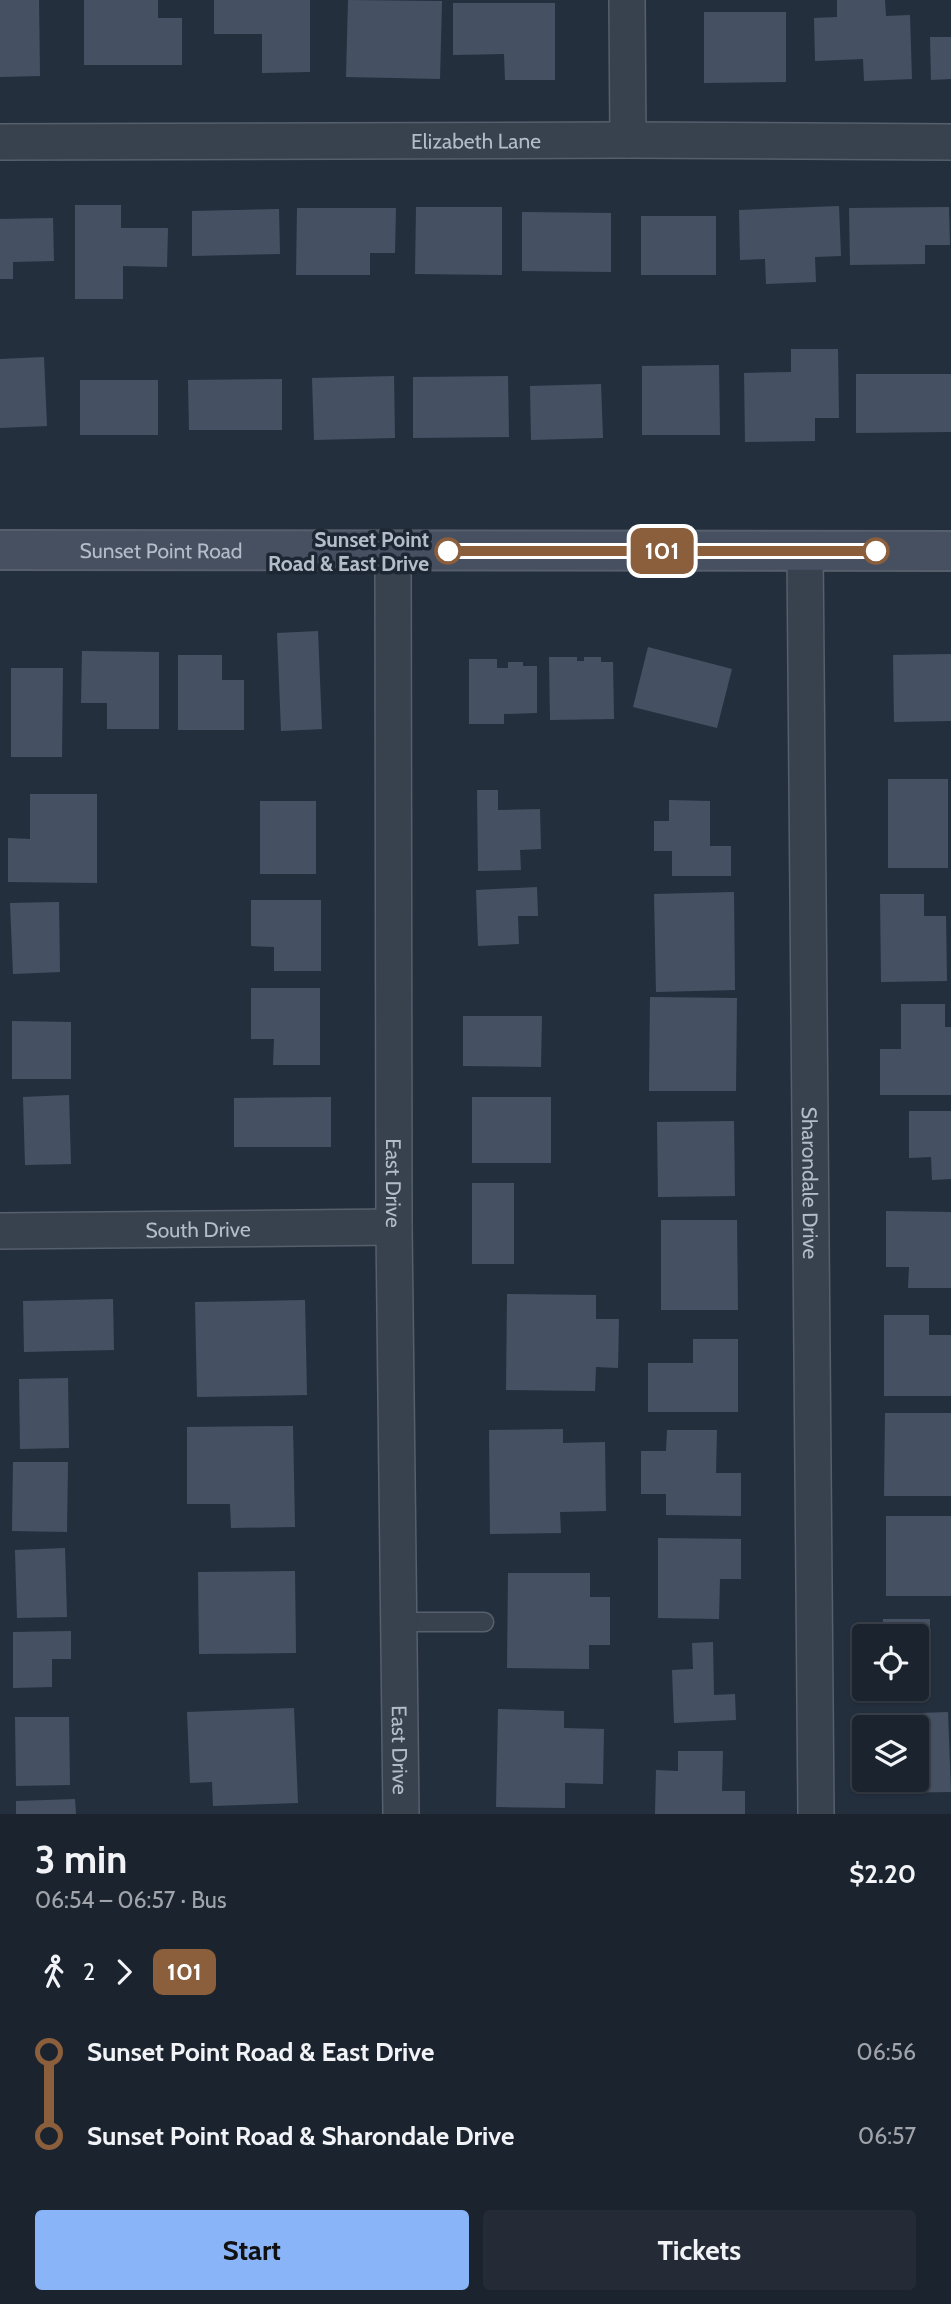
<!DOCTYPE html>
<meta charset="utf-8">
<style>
:root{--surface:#1b232e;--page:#242b36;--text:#f1f3f6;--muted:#a0a4aa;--line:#39404a;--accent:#8ab4f8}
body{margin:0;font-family:Cabin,sans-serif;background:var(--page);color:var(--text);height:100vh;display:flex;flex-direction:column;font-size:26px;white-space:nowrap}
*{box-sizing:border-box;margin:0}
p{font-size:23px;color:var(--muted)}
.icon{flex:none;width:38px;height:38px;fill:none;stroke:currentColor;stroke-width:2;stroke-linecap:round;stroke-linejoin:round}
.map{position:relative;height:1814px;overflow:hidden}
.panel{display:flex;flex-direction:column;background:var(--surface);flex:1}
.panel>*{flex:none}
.badge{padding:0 14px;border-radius:10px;font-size:24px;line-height:46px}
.fabs{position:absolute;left:852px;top:1624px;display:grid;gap:14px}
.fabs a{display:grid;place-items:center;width:77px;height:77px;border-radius:7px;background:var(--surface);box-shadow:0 2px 5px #0004,0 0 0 2px var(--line);font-size:35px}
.map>.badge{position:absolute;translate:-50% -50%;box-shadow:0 0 0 4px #fff}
.legs{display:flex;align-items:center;gap:10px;height:77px;padding:0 35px;font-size:23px}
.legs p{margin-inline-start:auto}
.overview{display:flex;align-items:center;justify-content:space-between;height:119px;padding:0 35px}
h1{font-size:38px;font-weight:700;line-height:52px}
.primary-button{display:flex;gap:14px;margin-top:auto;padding:14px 35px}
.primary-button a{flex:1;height:80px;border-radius:7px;background:var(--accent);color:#111;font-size:28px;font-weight:700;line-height:80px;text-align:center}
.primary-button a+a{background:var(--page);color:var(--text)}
ul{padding:0 35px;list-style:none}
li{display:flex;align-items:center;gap:24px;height:84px;font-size:26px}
li i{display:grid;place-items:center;width:10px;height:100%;margin:0 9px;background:currentColor}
li i::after{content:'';width:18px;height:18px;margin:-9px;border:5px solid;border-radius:50%;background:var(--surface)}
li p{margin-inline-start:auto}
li:first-child i{background:linear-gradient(#0000 50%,currentColor 0)}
li:last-child i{background:linear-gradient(currentColor 50%,#0000 0)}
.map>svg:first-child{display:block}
.building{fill:#455162}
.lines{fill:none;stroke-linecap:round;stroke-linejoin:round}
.lane-casing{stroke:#565f6c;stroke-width:21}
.street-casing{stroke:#565f6c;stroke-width:38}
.secondary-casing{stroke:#565f6c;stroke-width:42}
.lane{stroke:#38414e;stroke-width:18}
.street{stroke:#38414e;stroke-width:35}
.secondary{stroke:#465061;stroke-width:38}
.line-1-casing{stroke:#fff;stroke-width:16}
.line-1{stroke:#8b5e3c;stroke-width:10}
.stop-1-dot{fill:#fff;stroke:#8b5e3c;stroke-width:3.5}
.labels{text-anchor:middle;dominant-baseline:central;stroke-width:7;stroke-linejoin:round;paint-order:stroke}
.street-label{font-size:21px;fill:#b4bcc9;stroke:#1d2633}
.stop-label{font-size:21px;font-weight:bold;fill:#b4bcc9;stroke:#1d2633;text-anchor:end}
</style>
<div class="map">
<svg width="951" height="1814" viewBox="0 0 951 1814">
<rect width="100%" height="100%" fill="#242f3e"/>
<g class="building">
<polygon points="0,0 39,0 40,76 0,77"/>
<polygon points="84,0 158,0 158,18 182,18 182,65 84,65"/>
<polygon points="214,0 310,0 310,72 262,73 262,34 214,34"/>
<polygon points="348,0 442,1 440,79 346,77"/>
<polygon points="837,0 885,0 886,16 910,15 912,79 864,81 863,59 815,61 814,18 837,17"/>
<polygon points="453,3 555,3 555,80 505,80 504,54 453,55"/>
<polygon points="704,12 786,12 786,82 704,83"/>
<polygon points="930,37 951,37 951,79 931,80"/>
<polygon points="75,205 121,205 121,228 168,228 167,267 123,266 123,299 75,299"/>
<polygon points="839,206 841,256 815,257 816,282 766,284 765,259 740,260 739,210"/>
<polygon points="416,207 502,207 502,275 415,274"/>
<polygon points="949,207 950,245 925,245 925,264 850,265 849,208"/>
<polygon points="297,208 396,208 395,253 370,253 370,275 296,275"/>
<polygon points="279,209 280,254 192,256 192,211"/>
<polygon points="522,212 611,213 611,272 522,271"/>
<rect x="641" y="216" width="75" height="59"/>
<polygon points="53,218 54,261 13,262 13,279 0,279 0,219"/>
<polygon points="791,349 838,349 839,418 815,418 815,441 745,442 744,373 791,372"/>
<polygon points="44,357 47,426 0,428 0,359"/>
<polygon points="719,365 720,435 642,435 642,366"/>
<polygon points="856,374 951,374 951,432 856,433"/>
<polygon points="394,376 395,438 314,440 312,378"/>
<polygon points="508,376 509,437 413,438 413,377"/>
<polygon points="282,379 282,430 189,430 188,380"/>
<rect x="80" y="380" width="78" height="55"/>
<polygon points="601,384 603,438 531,440 530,386"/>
<polygon points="318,631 322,729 281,731 277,633"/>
<polygon points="648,647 732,669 717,728 633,707"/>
<polygon points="82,651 159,652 159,729 107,729 107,703 81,703"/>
<polygon points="951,654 951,721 894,722 893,655"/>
<polygon points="178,655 222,655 222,680 244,680 244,730 178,730"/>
<polygon points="549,657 577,657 577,661 584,661 584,657 601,657 601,662 613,662 614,719 550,720"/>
<polygon points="469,659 497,659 497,668 508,668 508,662 523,662 523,666 537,666 537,713 504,714 504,724 469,724"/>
<polygon points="11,668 63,668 62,757 11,757"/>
<rect x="888" y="779" width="60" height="89"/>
<polygon points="477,790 498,790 498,810 540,809 541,849 520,850 521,870 478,871"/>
<polygon points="30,794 97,794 97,883 8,882 8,838 30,839"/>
<polygon points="669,800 710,801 710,846 731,846 731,876 672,876 672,851 654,851 654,821 669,821"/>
<rect x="260" y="801" width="56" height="73"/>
<polygon points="537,887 538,916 518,916 519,944 478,946 476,890"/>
<polygon points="734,892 735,990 656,992 654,894"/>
<polygon points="880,894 924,894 924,916 946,916 947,981 881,982"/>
<polygon points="251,900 321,900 321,971 274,971 274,947 251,946"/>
<polygon points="59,902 60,972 13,974 10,903"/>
<polygon points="251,988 320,988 320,1065 273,1065 274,1039 251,1039"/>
<polygon points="650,997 737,998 736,1091 649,1091"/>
<polygon points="901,1004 945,1004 945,1027 951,1027 951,1095 880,1095 880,1049 901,1049"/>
<polygon points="463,1016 542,1016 541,1067 463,1066"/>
<polygon points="12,1021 71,1022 71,1079 12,1079"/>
<polygon points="69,1095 71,1164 25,1165 23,1097"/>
<polygon points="331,1097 331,1147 234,1147 234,1098"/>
<rect x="472" y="1097" width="79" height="66"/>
<polygon points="909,1111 951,1111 951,1179 932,1180 931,1157 909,1158"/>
<polygon points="734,1121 735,1196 658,1197 657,1122"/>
<rect x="472" y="1183" width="42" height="81"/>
<polygon points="886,1211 951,1212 951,1288 908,1288 909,1267 886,1267"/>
<polygon points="661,1220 737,1220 738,1310 661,1310"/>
<polygon points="507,1294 596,1295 596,1319 619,1319 618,1368 596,1367 595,1391 506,1390"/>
<polygon points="113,1299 114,1350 24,1352 23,1301"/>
<polygon points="305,1300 307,1395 197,1397 195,1302"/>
<polygon points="884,1315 929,1315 929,1335 951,1335 951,1396 884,1396"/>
<polygon points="693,1339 738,1339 738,1412 648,1412 648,1363 693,1363"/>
<polygon points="68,1378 69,1448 20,1449 19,1379"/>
<polygon points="885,1413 951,1413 951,1496 884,1496"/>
<polygon points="293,1426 295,1527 231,1528 230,1504 187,1504 187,1427"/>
<polygon points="563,1429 563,1443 605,1442 606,1511 560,1512 561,1533 490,1534 489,1430"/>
<polygon points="667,1430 717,1430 716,1473 741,1473 741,1516 666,1515 666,1494 641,1494 641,1451 666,1451"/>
<polygon points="13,1462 68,1462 67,1532 12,1531"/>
<rect x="886" y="1516" width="65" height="80"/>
<polygon points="658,1538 741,1539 741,1579 720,1579 719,1619 658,1618"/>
<polygon points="65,1548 67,1617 17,1618 15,1550"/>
<polygon points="295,1571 296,1653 199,1654 198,1572"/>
<polygon points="508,1573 590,1573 590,1597 610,1597 610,1645 589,1645 589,1669 507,1668"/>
<polygon points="883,1619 930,1619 930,1694 883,1694 883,1689 917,1689 917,1636 883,1636"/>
<polygon points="71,1631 71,1659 52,1659 52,1687 13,1688 13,1632"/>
<polygon points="713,1642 714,1695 735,1694 736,1720 674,1723 672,1670 693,1669 692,1643"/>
<polygon points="294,1708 298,1803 213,1806 212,1782 190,1783 187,1712"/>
<polygon points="498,1709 564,1711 564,1728 604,1729 603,1784 565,1783 565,1808 496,1807"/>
<polygon points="948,1712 951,1792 896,1793 896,1780 917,1780 917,1727 894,1727 893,1714"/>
<polygon points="15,1717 69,1717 70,1785 16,1786"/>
<polygon points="678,1751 723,1751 722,1791 745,1791 745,1814 655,1814 656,1770 678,1771"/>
<polygon points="75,1799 76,1814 16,1814 16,1801"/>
</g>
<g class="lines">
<g class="lane-casing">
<polyline id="lane" points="399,1622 484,1622"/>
</g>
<g class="street-casing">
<g id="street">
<polyline points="627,0 628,140"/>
<path id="s1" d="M 0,142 L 628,140 L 951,142"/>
<path id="s2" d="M 393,551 L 394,1227 L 401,1814"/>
<path id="s3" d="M 805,551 L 816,1814"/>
<path id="s4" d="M 0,1231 L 394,1227"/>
</g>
</g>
<g class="secondary-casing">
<g id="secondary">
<path id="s5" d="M 0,550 L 951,551"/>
</g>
</g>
<use href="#lane" class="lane"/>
<use href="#street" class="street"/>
<use href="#secondary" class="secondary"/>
</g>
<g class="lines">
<g class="line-1-casing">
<polyline id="line-1" points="448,551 876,551"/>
</g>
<use href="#line-1" class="line-1"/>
</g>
<g class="stop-1-dot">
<circle cx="448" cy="551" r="12"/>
<circle cx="876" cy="551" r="12"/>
</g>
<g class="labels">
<g class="street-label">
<text stroke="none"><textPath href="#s1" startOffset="476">Elizabeth Lane</textPath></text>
<text stroke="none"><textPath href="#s5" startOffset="161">Sunset Point Road</textPath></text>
<text stroke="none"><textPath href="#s2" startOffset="632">East Drive</textPath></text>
<text stroke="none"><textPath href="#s3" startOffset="632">Sharondale Drive</textPath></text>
<text stroke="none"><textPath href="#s4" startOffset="198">South Drive</textPath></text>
<text stroke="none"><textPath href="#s2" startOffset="1199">East Drive</textPath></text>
</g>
<g class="stop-label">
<text x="429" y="539">Sunset Point<tspan x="429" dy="24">Road &amp; East Drive</tspan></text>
</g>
</g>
</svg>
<div class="fabs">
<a><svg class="icon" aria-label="locate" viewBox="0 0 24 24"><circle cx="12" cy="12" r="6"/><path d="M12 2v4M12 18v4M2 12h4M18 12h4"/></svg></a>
<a><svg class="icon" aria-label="layers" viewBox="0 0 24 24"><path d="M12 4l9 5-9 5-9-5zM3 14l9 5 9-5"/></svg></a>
</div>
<b class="badge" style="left:662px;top:551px;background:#8b5e3c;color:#fff">101</b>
</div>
<section class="panel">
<div class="overview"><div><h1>3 min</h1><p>06:54 – 06:57 · Bus</p></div><b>$2.20</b></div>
<div class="legs"><svg class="icon" aria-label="walk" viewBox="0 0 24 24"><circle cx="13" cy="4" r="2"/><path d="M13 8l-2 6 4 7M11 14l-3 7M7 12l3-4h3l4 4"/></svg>2<svg class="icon" aria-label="forward" viewBox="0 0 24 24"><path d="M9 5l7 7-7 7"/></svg><b class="badge" style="background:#8b5e3c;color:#fff">101</b></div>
<ul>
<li><i style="color:#8b5e3c"></i><b>Sunset Point Road &amp; East Drive</b><p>06:56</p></li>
<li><i style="color:#8b5e3c"></i><b>Sunset Point Road &amp; Sharondale Drive</b><p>06:57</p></li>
</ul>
<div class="primary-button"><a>Start</a><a>Tickets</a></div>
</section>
